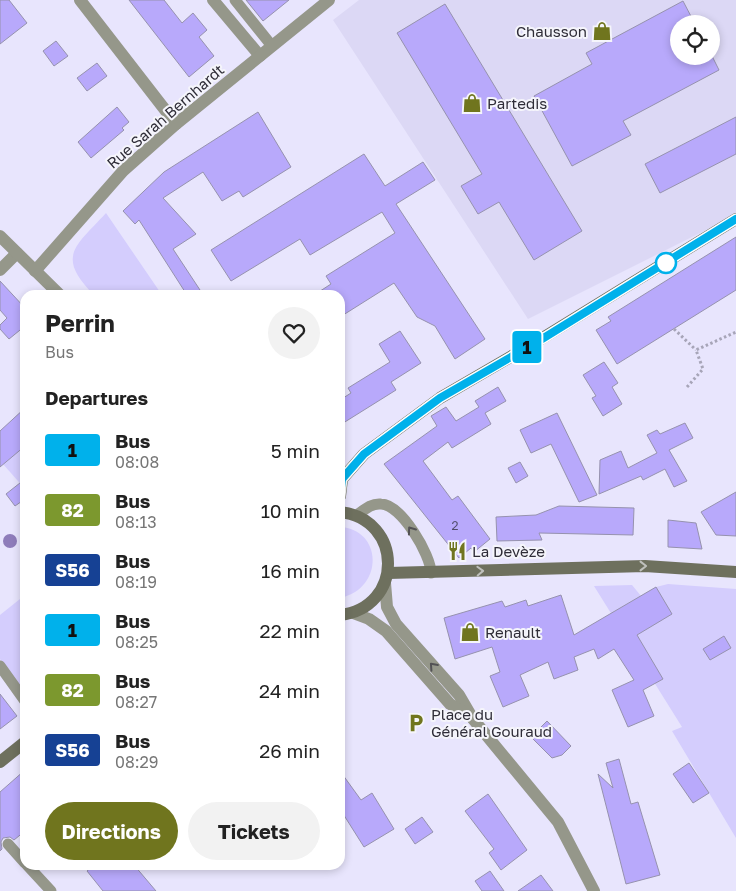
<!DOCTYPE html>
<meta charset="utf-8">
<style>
:root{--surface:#fff;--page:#f2f2f2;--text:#222;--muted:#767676;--accent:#70751e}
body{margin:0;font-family:"Golos Text",sans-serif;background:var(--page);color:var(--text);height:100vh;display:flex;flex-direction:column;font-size:19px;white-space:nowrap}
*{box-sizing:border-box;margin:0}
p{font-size:16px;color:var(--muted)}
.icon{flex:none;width:28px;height:28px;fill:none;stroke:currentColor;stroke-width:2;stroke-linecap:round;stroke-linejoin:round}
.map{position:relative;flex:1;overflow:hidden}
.drawer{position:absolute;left:20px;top:290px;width:325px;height:580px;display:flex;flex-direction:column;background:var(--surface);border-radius:15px;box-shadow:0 2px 8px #0003}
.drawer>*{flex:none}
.badge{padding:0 10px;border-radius:4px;font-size:18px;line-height:32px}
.tools{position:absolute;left:670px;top:15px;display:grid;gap:10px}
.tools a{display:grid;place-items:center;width:50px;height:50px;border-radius:50%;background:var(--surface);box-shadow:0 2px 8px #0003;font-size:25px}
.map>.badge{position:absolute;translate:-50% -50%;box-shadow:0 0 0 2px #fff}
h2{padding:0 25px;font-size:19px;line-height:45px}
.round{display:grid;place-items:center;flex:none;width:52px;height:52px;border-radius:26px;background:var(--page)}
.overview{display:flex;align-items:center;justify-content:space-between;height:85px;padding:0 25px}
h1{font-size:24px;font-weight:700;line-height:38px}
.action{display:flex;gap:10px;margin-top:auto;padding:10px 25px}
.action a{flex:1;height:58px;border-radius:30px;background:var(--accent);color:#fff;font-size:20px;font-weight:700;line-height:58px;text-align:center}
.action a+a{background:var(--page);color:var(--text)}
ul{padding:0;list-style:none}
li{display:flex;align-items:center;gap:15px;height:60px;padding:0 25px}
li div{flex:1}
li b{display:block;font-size:19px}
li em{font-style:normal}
li .badge{min-width:55px;font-weight:700;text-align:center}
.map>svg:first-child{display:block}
.built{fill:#dcd8f5;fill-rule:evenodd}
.green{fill:#d4cdfd}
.building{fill:#b8a9fb;stroke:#9692ae}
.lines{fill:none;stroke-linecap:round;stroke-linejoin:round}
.path{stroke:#a7a5b8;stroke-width:3;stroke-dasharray:2.5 2.5;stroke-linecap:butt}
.service{stroke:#95978a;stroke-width:11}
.minor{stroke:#95978a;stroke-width:12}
.tertiary{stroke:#95978a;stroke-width:12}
.secondary{stroke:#6e705e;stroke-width:12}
.tree{fill:#8e7cba}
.oneway{stroke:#535255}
.oneway2{stroke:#bfc0bc}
.line-casing{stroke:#fff;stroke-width:11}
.line{stroke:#00b1eb;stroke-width:8}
.stop-dot{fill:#fff;stroke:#00b1eb;stroke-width:2.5}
.labels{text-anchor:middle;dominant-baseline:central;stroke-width:4;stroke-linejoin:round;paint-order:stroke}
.number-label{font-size:12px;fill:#514c69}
.poi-label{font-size:15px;fill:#2f2d38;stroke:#f5f5fb;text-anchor:start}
.street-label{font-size:15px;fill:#2f2d38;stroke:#f5f5fb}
</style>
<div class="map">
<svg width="736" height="891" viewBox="0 0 736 891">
<rect width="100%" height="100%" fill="#e8e5fd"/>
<path class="built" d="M 359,0 L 736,0 L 736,215 L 528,319 L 333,20 ZM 679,24 L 711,24 L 711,56 L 679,56 Z"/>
<g class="green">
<path d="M 106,213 L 162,295 L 94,295 C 55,256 76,246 106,213 Z"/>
<polygon points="25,445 25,489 3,464"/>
<path d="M 340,527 C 382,529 385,588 340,598 Z"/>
<polygon points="668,584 736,589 736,838 672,731 682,727 594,586 632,585 641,596 656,587"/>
<polygon points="20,599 25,605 25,696 0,659 0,615"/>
</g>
<g class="building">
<polygon points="0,0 9,0 27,23 0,44"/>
<polygon points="129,0 164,0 182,23 193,13 207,30 199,37 214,56 189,77"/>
<polygon points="246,0 289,0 263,21"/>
<polygon points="683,1 695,24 679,24 679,56 712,56 719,70 623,121 631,135 572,166 534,96 592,64 586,53"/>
<polygon points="445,4 582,231 534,260 499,202 478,214 461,186 482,174 397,33"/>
<polygon points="56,41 68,56 54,66 43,51"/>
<polygon points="97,63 107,76 87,91 77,78"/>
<polygon points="117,107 129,122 122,128 124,130 91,158 78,142"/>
<polygon points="258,112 291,167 243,197 239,191 222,201 203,172 163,198 196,234 173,249 200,290 187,295 139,220 135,224 123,211 164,172"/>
<polygon points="736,117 736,154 660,193 645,164"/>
<polygon points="364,154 385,186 423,162 435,180 396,204 485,339 455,359 435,326 417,317 394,283 340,317 340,295 314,295 331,284 326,276 395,233 382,212 310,255 300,239 231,281 211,250"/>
<polygon points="736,237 736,290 617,364 596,330 611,321 608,317"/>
<polygon points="0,281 25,308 25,326 9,339 0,329 0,325 7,318 0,310"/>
<polygon points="400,331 421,363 391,382 396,390 340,425 340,400 351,393 348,388 390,362 379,344"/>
<polygon points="604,362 618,383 612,387 622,404 603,416 592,398 596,396 583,375"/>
<polygon points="498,387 506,401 485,413 491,424 452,448 448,442 423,461 452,500 458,496 490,539 474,552 471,548 459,558 384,464 437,426 431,416 446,407 456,421 479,407 475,401"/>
<polygon points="25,408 25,446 0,467 0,431"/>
<polygon points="557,413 597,495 579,502 551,444 531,453 520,430"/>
<polygon points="685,423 693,438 669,450 687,481 674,487 665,469 643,480 641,476 599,494 600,460 621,451 628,468 657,453 647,435 657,430 660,434"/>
<polygon points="520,462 528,476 516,483 508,468"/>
<polygon points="25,479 25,499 15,506 6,494"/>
<polygon points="736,492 736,536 716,535 701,512"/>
<polygon points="559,506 634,508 633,535 539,533 542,540 497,541 496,517 536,515"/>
<polygon points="668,520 696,523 702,549 668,547"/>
<polygon points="656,587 672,614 637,635 663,679 643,690 654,716 628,727 612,690 634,680 614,649 598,659 594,649 574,657 578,670 554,679 548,662 520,675 529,696 503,707 490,676 500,672 492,647 455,659 444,618 502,601 505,607 526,600 528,606 561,595 574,635"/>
<polygon points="724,636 731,648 710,660 703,649"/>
<polygon points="0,694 17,716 0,729"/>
<polygon points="547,721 571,746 562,755 552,758 531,737"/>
<polygon points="619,759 631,804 638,802 660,875 626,884 598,774 613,788 606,763"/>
<polygon points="689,763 709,793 693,803 673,774"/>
<polygon points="25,770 25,831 14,840 10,837 3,838 1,842 2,849 0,851 0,792"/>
<polygon points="340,771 361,800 372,793 394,829 364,847 340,809"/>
<polygon points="488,794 527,850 501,870 489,853 494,849 465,811"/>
<polygon points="422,817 433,832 415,844 405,829"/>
<polygon points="94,865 134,865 156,891 103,891 87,871"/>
<polygon points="490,871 504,891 482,891 475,881"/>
<polygon points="541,875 553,891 518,891"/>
</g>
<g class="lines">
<g class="path">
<polyline points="674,329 696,350"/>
<polyline points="687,387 703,369 696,350 736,332"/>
</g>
<g class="service">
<polyline points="235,0 272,46"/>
<path d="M 357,515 C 364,510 371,503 381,504 C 401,504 431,555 431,573"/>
<polyline points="0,666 25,701"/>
<polyline points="8,844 25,863"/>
<polyline points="27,865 51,891"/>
</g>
<g class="minor">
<polyline points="80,0 176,124"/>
<polyline points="213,0 260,56"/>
<polyline points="0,270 17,253"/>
<polyline points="35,271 123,171 176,124 329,0"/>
</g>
<g class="tertiary">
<polyline points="0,236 60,295"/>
<polyline points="385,583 387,607 396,624 459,695 473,719 558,822 594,891"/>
<polyline points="353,613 369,619 386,631 450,704 471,717"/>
</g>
<g class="secondary">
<polyline points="340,496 342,479 364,454 440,398 541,339 736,219"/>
<path d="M 340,512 C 404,519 404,608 340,615"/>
<polyline points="388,573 645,566 736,572"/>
<polyline points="0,762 25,742"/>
</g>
</g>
<circle class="tree" cx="10" cy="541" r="7"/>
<defs><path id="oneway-chevron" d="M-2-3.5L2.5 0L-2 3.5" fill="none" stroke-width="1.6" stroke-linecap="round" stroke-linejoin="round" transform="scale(1.25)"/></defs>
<g class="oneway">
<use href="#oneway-chevron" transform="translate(411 530) rotate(-126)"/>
<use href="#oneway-chevron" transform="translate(433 666) rotate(-132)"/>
</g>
<g class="oneway2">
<use href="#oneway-chevron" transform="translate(643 566)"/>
<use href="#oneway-chevron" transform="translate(480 571) rotate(-2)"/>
</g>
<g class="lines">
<g class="line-casing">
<polyline id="line" points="340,496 342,479 364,454 440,398 542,339 736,219"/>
</g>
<use href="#line" class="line"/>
</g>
<defs>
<g id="shop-bare" transform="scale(1.5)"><path d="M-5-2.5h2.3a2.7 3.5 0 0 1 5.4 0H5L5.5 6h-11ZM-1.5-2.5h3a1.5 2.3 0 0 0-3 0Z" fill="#70751e" stroke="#f5f5fb" stroke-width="2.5" paint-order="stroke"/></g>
<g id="restaurant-bare" transform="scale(1.5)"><path d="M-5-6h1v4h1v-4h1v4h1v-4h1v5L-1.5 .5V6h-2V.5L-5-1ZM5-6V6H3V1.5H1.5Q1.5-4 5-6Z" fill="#70751e" stroke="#f5f5fb" stroke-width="2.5" paint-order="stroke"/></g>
<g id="parking-bare" transform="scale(1.5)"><path d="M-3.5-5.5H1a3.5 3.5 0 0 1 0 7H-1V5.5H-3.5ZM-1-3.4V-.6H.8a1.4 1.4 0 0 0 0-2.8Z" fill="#70751e" stroke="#f5f5fb" stroke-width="2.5" paint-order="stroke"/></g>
</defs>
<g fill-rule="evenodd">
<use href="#shop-bare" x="602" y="31"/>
<use href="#shop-bare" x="472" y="103"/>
<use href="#restaurant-bare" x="457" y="551"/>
<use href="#shop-bare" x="470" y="632"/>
<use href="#parking-bare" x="416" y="723"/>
</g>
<circle class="stop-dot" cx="666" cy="263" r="10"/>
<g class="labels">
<g class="number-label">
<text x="455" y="525">2</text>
</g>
<g class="poi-label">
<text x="587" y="31" text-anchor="end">Chausson</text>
<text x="487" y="103">Partedis</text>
<text x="472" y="551">La Devèze</text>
<text x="485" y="632">Renault</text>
<text x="431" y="714">Place du<tspan x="431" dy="17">Général Gouraud</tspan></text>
</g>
<g class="street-label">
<text transform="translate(165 116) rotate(-41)">Rue Sarah Bernhardt</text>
</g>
</g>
</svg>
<div class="tools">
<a><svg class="icon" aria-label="locate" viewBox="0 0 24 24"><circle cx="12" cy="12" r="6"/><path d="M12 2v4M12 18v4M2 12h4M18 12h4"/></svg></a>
</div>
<b class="badge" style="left:527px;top:347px;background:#00b1eb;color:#111">1</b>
<section class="drawer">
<div class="overview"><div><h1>Perrin</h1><p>Bus</p></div><a class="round"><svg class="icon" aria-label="heart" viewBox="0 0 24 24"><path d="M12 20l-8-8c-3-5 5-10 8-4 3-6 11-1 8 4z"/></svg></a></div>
<h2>Departures</h2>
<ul>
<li><span class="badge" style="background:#00b1eb;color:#111">1</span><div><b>Bus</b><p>08:08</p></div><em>5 min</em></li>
<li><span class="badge" style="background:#7c982e;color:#fff">82</span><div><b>Bus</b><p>08:13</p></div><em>10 min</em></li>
<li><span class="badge" style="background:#164194;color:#fff">S56</span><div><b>Bus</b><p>08:19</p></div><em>16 min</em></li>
<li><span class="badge" style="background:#00b1eb;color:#111">1</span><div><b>Bus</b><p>08:25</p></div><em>22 min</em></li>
<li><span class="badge" style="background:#7c982e;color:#fff">82</span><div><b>Bus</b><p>08:27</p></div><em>24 min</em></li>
<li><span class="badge" style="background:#164194;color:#fff">S56</span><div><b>Bus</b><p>08:29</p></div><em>26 min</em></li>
</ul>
<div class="action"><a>Directions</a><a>Tickets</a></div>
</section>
</div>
